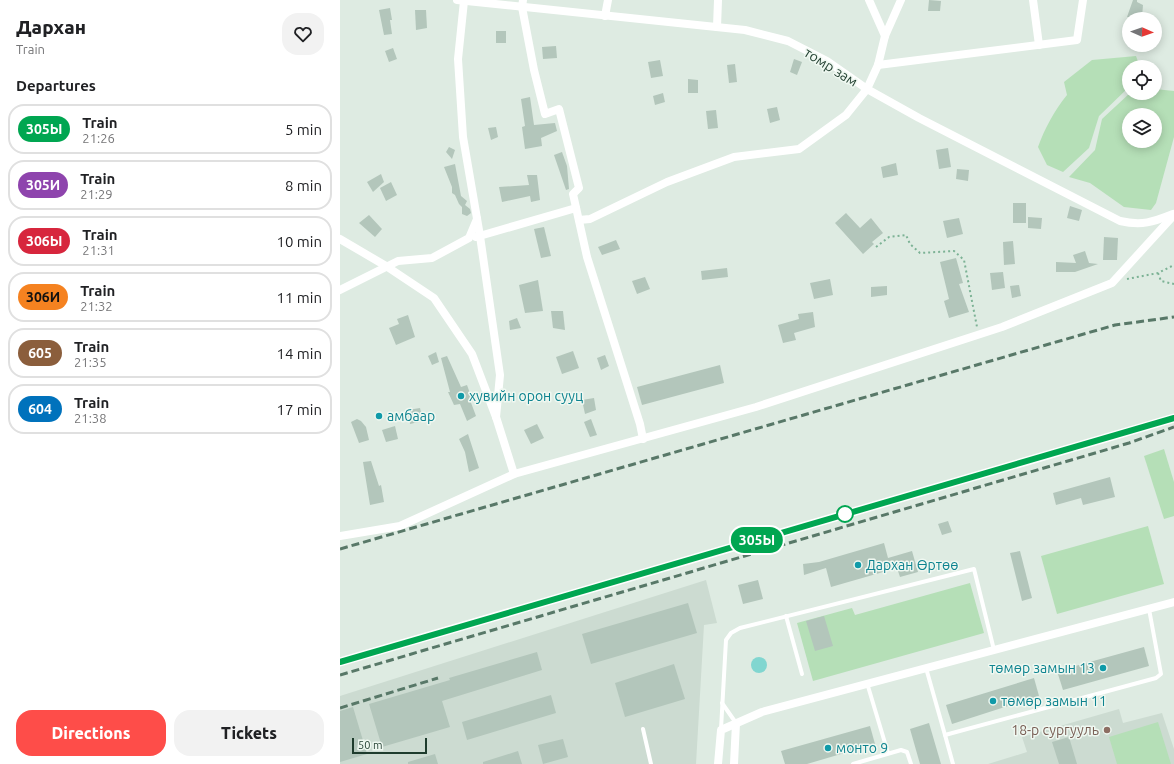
<!DOCTYPE html>
<meta charset="utf-8">
<style>
:root{--surface:#fff;--page:#f2f2f2;--text:#202124;--muted:#757577;--line:#e0e0e0;--accent:#fe4d49}
body{margin:0;font-family:Ubuntu,sans-serif;background:var(--page);color:var(--text);height:100vh;display:flex;flex-direction:column;font-size:15px;white-space:nowrap}
*{box-sizing:border-box;margin:0}
p{font-size:13px;color:var(--muted)}
.icon{flex:none;width:22px;height:22px;fill:none;stroke:currentColor;stroke-width:2;stroke-linecap:round;stroke-linejoin:round}
.map{position:relative;flex:1;overflow:hidden}
.drawer{display:flex;flex-direction:column;background:var(--surface);width:340px}
.drawer>*{flex:none}
.badge{padding:0 8px;border-radius:13px;font-size:14px;line-height:26px}
.needle{width:26px;rotate:92deg}
.tools{position:absolute;left:782px;top:12px;display:grid;gap:8px}
.tools a{display:grid;place-items:center;width:40px;height:40px;border-radius:50%;background:var(--surface);box-shadow:0 2px 10px #0003;font-size:20px}
.scale{position:absolute;left:12px;bottom:10px;width:75px;box-sizing:border-box;padding-left:4px;border:2px solid #1e3c2d;border-top:0;font-size:11px;line-height:14px;white-space:nowrap;color:#1e3c2d;-webkit-text-stroke:3px #eff8f1;paint-order:stroke}
.map>.badge{position:absolute;translate:-50% -50%;box-shadow:0 0 0 2px #fff}
h2{padding:0 16px;font-size:15px;line-height:36px}
.round{display:grid;place-items:center;flex:none;width:42px;height:42px;border-radius:16px;background:var(--page)}
.headline{display:flex;align-items:center;justify-content:space-between;height:68px;padding:0 16px}
h1{font-size:19px;font-weight:800;line-height:30px}
.primary-button{display:flex;gap:8px;margin-top:auto;padding:8px 16px}
.primary-button a{flex:1;height:46px;border-radius:16px;background:var(--accent);color:#fff;font-size:16px;font-weight:800;line-height:46px;text-align:center}
.primary-button a+a{background:var(--page);color:var(--text)}
ul{padding:0;list-style:none}
li{display:flex;align-items:center;gap:12px;height:50px;margin:0 8px 6px;padding:0 8px;border:2px solid var(--line);border-radius:16px}
li div{flex:1}
li b{display:block;font-size:15px}
li em{font-style:normal}
li .badge{min-width:44px;font-weight:700;text-align:center}
main{display:flex;flex:1;min-height:0}
.map>svg:first-child{display:block}
.built{fill:#ccdbd1}
.green{fill:#b5dfb7;fill-rule:evenodd}
.water{fill:#81d6d0}
.building{fill:#b3c6bb}
.lines{fill:none;stroke-linecap:round;stroke-linejoin:round}
.path{stroke:#7cb295;stroke-width:2;stroke-dasharray:2 3;stroke-linecap:butt}
.lane{stroke:#fff;stroke-width:4}
.street{stroke:#fff;stroke-width:8}
.rail{stroke:#587868;stroke-width:3;stroke-dasharray:8 4;stroke-linecap:butt}
.line-casing{stroke:#fff;stroke-width:9}
.line{stroke:#00a651;stroke-width:6}
.culture-dot{fill:#0f9aa8;stroke:#eff8f1;stroke-width:1.5}
.stop-dot{fill:#fff;stroke:#00a651;stroke-width:2}
.education-dot{fill:#8d6e63;stroke:#eff8f1;stroke-width:1.5}
.labels{text-anchor:middle;dominant-baseline:central;stroke-width:3;stroke-linejoin:round;paint-order:stroke}
.street-label{font-size:14px;fill:#1e3c2d;stroke:#eff8f1}
.culture-label{font-size:14px;fill:#0d838f;stroke:#eff8f1;text-anchor:start}
.education-label{font-size:14px;fill:#785e54;stroke:#eff8f1;text-anchor:end}
</style>
<main>
<section class="drawer">
<div class="headline"><div><h1>Дархан</h1><p>Train</p></div><a class="round"><svg class="icon" aria-label="heart" viewBox="0 0 24 24"><path d="M12 20l-8-8c-3-5 5-10 8-4 3-6 11-1 8 4z"/></svg></a></div>
<h2>Departures</h2>
<ul>
<li><span class="badge" style="background:#00a651;color:#fff">305Ы</span><div><b>Train</b><p>21:26</p></div><em>5 min</em></li>
<li><span class="badge" style="background:#8e44ad;color:#fff">305И</span><div><b>Train</b><p>21:29</p></div><em>8 min</em></li>
<li><span class="badge" style="background:#d7263d;color:#fff">306Ы</span><div><b>Train</b><p>21:31</p></div><em>10 min</em></li>
<li><span class="badge" style="background:#f58220;color:#111">306И</span><div><b>Train</b><p>21:32</p></div><em>11 min</em></li>
<li><span class="badge" style="background:#8b5e3c;color:#fff">605</span><div><b>Train</b><p>21:35</p></div><em>14 min</em></li>
<li><span class="badge" style="background:#0072bc;color:#fff">604</span><div><b>Train</b><p>21:38</p></div><em>17 min</em></li>
</ul>
<div class="primary-button"><a>Directions</a><a>Tickets</a></div>
</section>
<div class="map">
<svg width="834" height="764" viewBox="0 0 834 764">
<rect width="100%" height="100%" fill="#deebe2"/>
<g class="built">
<polygon points="366,580 377,623 364,625 356,764 0,764 0,696"/>
<polygon points="779,709 783,723 822,713 834,749 834,764 648,764 687,752 682,737"/>
</g>
<g class="green">
<path d="M 796,56 L 800,67 L 789,67 L 789,87 L 759,116 L 749,148 L 723,172 L 707,165 L 698,147 C 705,128 714,111 727,95 L 724,82 L 752,60 Z"/>
<path d="M 815,89 L 834,91 L 834,137 L 816,203 L 811,210 L 784,207 L 750,183 L 729,177 L 755,150 L 762,119 L 790,93 L 815,93 ZM 789,115 L 815,115 L 815,141 L 789,141 Z"/>
<polygon points="824,449 834,482 834,516 824,519 804,456"/>
<polygon points="808,526 824,584 717,614 701,556"/>
<polygon points="630,583 644,633 473,681 457,623 512,608 515,615"/>
<polygon points="818,722 831,764 777,764 769,737"/>
</g>
<circle class="water" cx="419" cy="665" r="8"/>
<g class="building">
<polygon points="589,0 601,1 600,11 588,11"/>
<polygon points="793,0 797,0 797,2 803,5 802,17 787,17"/>
<polygon points="50,8 52,20 50,20 52,34 44,35 39,10"/>
<polygon points="75,10 86,10 87,28 76,30"/>
<rect x="156" y="31" width="10" height="12"/>
<polygon points="216,46 217,58 203,59 202,47"/>
<polygon points="53,48 57,59 49,62 45,51"/>
<polygon points="454,59 462,62 457,75 450,72"/>
<polygon points="320,60 323,76 311,78 308,62"/>
<polygon points="395,64 397,82 389,83 387,65"/>
<polygon points="348,79 358,80 358,93 348,93"/>
<polygon points="323,93 325,102 315,105 313,96"/>
<polygon points="190,97 194,125 215,123 217,131 201,138 202,146 185,149 182,127 185,126 181,99"/>
<polygon points="437,107 440,120 430,123 427,109"/>
<polygon points="376,110 378,128 368,129 366,111"/>
<polygon points="156,127 158,137 151,140 148,128"/>
<polygon points="109,147 115,150 112,159 106,152"/>
<polygon points="608,148 611,167 599,169 596,150"/>
<polygon points="222,152 227,166 229,189 226,190 214,155"/>
<polygon points="556,163 558,175 543,178 541,167"/>
<polygon points="115,164 121,196 127,201 125,205 130,209 131,213 127,216 122,214 122,207 119,204 115,195 112,193 112,187 104,167"/>
<polygon points="617,169 629,170 628,181 616,179"/>
<polygon points="41,174 44,182 33,192 27,182"/>
<polygon points="187,175 197,175 200,200 191,202 190,196 162,202 159,187 189,185"/>
<polygon points="51,182 57,195 46,201 40,188"/>
<rect x="673" y="203" width="13" height="20"/>
<polygon points="730,206 742,210 739,221 727,218"/>
<polygon points="506,213 520,228 531,218 543,233 532,242 534,244 523,254 495,223"/>
<polygon points="29,215 42,229 35,237 19,223"/>
<polygon points="688,217 702,218 701,229 688,228"/>
<polygon points="619,218 623,234 607,238 603,221"/>
<polygon points="204,227 211,256 201,258 194,229"/>
<polygon points="764,237 778,238 777,260 763,260"/>
<polygon points="276,240 280,249 262,255 258,247"/>
<polygon points="673,241 675,264 664,265 663,242"/>
<polygon points="745,251 749,263 758,264 735,272 716,272 716,262 736,263 733,255"/>
<polygon points="616,258 623,283 619,284 629,312 609,318 604,301 609,299 600,262"/>
<polygon points="387,268 388,277 362,280 361,271"/>
<polygon points="663,272 665,288 652,290 650,273"/>
<polygon points="305,277 310,289 297,294 292,281"/>
<polygon points="490,279 493,295 474,299 470,283"/>
<polygon points="198,280 203,311 185,313 179,285"/>
<polygon points="679,285 681,296 672,298 670,286"/>
<polygon points="547,286 547,295 531,297 531,287"/>
<polygon points="211,311 223,311 225,330 213,328"/>
<polygon points="473,312 475,327 454,333 456,340 443,343 438,325 459,319 458,314"/>
<polygon points="68,315 75,337 56,345 49,328 59,324 57,319"/>
<polygon points="177,318 181,328 170,330 169,321"/>
<polygon points="233,351 239,368 222,374 216,357"/>
<polygon points="96,352 99,362 92,365 88,356"/>
<polygon points="265,355 269,366 261,370 257,358"/>
<polygon points="107,356 121,387 127,385 132,399 130,400 136,416 127,421 120,404 114,405 108,392 110,392 101,358"/>
<polygon points="380,365 384,383 302,405 297,387"/>
<polygon points="254,398 256,410 245,414 242,400"/>
<polygon points="80,408 83,421 70,424 68,410"/>
<polygon points="17,419 21,421 26,427 29,440 19,443 11,422"/>
<polygon points="251,419 257,435 250,437 244,422"/>
<polygon points="197,424 204,438 191,444 184,430"/>
<polygon points="55,426 58,439 46,442 42,430"/>
<polygon points="128,434 139,468 129,472 125,452 119,439"/>
<polygon points="31,461 39,486 41,485 44,502 30,505 23,462"/>
<polygon points="770,477 775,497 743,505 741,498 716,505 713,493"/>
<polygon points="608,521 612,532 602,535 598,524"/>
<polygon points="544,543 548,558 572,551 578,572 560,577 557,568 491,587 486,568 464,575 463,564 479,562"/>
<polygon points="680,551 692,598 682,601 670,553"/>
<polygon points="418,580 423,599 403,604 398,585"/>
<polygon points="348,603 357,633 251,664 242,634"/>
<polygon points="484,616 493,646 475,651 466,621"/>
<polygon points="804,647 809,666 723,690 717,671"/>
<polygon points="197,652 202,670 102,701 110,727 42,747 29,704 110,680 109,678"/>
<polygon points="334,664 345,699 285,717 275,683"/>
<polygon points="694,678 699,696 612,724 606,705"/>
<polygon points="211,695 216,713 127,740 122,722"/>
<polygon points="13,707 27,754 0,762 0,711"/>
<polygon points="589,723 601,764 580,764 570,729"/>
<polygon points="530,726 535,744 467,764 445,764 441,751"/>
<polygon points="729,737 737,764 719,764 712,742"/>
<polygon points="223,739 228,757 203,764 198,745"/>
<polygon points="178,751 182,764 143,764 143,762"/>
<polygon points="95,754 98,764 68,764 68,762"/>
</g>
<g class="lines">
<g class="path">
<polyline points="536,247 549,237 566,235 570,244 580,253 614,251 624,260 637,327"/>
<polyline points="818,273 821,281 834,284"/>
<polyline points="787,279 818,273 834,265"/>
</g>
<g class="lane">
<polyline points="446,616 462,674"/>
<polyline points="586,668 605,735"/>
<polyline points="527,683 548,753"/>
<polyline points="382,703 396,723"/>
<polyline points="303,729 311,764"/>
<polyline points="381,729 386,640 391,633 400,628 634,569 654,650"/>
<polyline points="513,764 561,750 567,752 571,764"/>
<polyline points="613,764 605,735 816,678 821,674 809,609"/>
</g>
<g class="street">
<path d="M 117,0 L 405,30 L 448,41 L 487,61 L 527,89 L 579,118 L 780,221 C 802,226 813,222 833,214"/>
<polyline points="183,0 182,7 194,70 205,114 219,109 239,188 233,194 247,257 300,424 303,439"/>
<polyline points="529,0 545,36"/>
<polyline points="693,0 699,45"/>
<polyline points="124,1 118,59 123,137 140,236 160,375 156,417"/>
<polyline points="265,16 268,0"/>
<polyline points="377,27 378,0"/>
<polyline points="538,65 737,40 743,0"/>
<polyline points="239,220 250,219 327,182 394,157 459,149 506,115 527,89 538,65 545,36 561,0"/>
<polyline points="136,237 236,208"/>
<polyline points="0,239 46,266 94,298 132,354 156,417 174,474"/>
<polyline points="0,290 58,261 92,258 129,238 137,219"/>
<polyline points="0,536 60,526 174,474 416,407 662,327 772,283 834,215"/>
<polyline points="378,764 381,730 422,712 834,602"/>
<polyline points="394,764 396,723"/>
</g>
<g class="rail">
<polyline points="0,549 775,325 834,317"/>
<polyline points="0,662 834,418"/>
<polyline points="0,675 789,443 834,427"/>
<polyline points="0,708 98,678"/>
</g>
</g>
<g class="lines">
<g class="line-casing">
<polyline id="line" points="0,662 834,418"/>
</g>
<use href="#line" class="line"/>
</g>
<g class="culture-dot">
<circle cx="121" cy="396" r="4"/>
<circle cx="39" cy="416" r="4"/>
<circle cx="518" cy="565" r="4"/>
<circle cx="763" cy="668" r="4"/>
<circle cx="653" cy="701" r="4"/>
<circle cx="488" cy="748" r="4"/>
</g>
<circle class="stop-dot" cx="505" cy="514" r="8"/>
<circle class="education-dot" cx="767" cy="730" r="4"/>
<g class="labels">
<g class="street-label">
<text transform="translate(491 67) rotate(32)">томр зам</text>
</g>
<g class="culture-label">
<text x="129" y="396">хувийн орон сууц</text>
<text x="47" y="416">амбаар</text>
<text x="526" y="565">Дархан Өртөө</text>
<text x="755" y="668" text-anchor="end">төмөр замын 13</text>
<text x="661" y="701">төмөр замын 11</text>
<text x="496" y="748">монто 9</text>
</g>
<g class="education-label">
<text x="759" y="730">18-р сургууль</text>
</g>
</g>
</svg>
<div class="tools">
<a><svg class="needle" viewBox="-14 -14 28 28"><path d="M0-13l5 13h-10z" fill="#e53935"/><path d="M0 13l5-13h-10z" fill="#757577"/></svg></a>
<a><svg class="icon" aria-label="locate" viewBox="0 0 24 24"><circle cx="12" cy="12" r="6"/><path d="M12 2v4M12 18v4M2 12h4M18 12h4"/></svg></a>
<a><svg class="icon" aria-label="layers" viewBox="0 0 24 24"><path d="M12 4l9 5-9 5-9-5zM3 14l9 5 9-5"/></svg></a>
</div>
<div class="scale">50 m</div>
<b class="badge" style="left:417px;top:540px;background:#00a651;color:#fff">305Ы</b>
</div>
</main>
